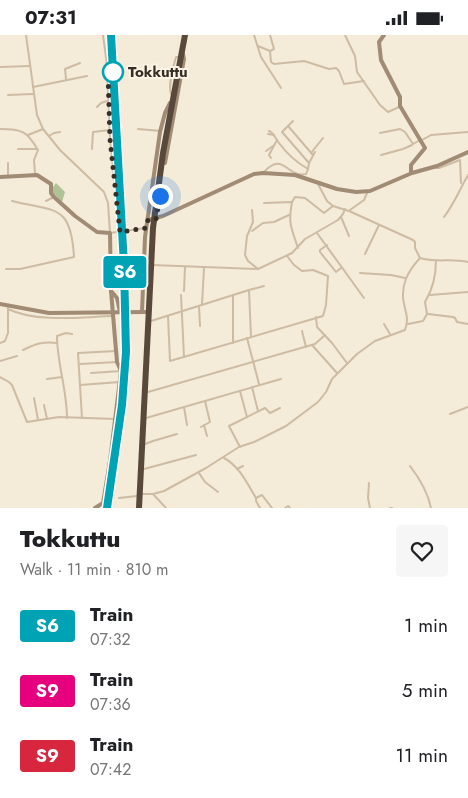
<!DOCTYPE html>
<meta charset="utf-8">
<style>
:root{--surface:#fff;--page:#f6f6f6;--text:#202124;--muted:#757577}
body{margin:0;font-family:Jost,sans-serif;background:var(--page);color:var(--text);height:100vh;display:flex;flex-direction:column;font-size:19px;white-space:nowrap}
*{box-sizing:border-box;margin:0}
p{font-size:16px;color:var(--muted)}
.icon{flex:none;width:28px;height:28px;fill:none;stroke:currentColor;stroke-width:2;stroke-linecap:round;stroke-linejoin:round}
.map{position:relative;height:473px;overflow:hidden}
.panel{display:flex;flex-direction:column;background:var(--surface);flex:1}
.panel>*{flex:none}
.badge{padding:0 10px;border-radius:4px;font-size:18px;line-height:32px}
.you{position:absolute;width:25px;height:25px;margin:-12px;border:4px solid #fff;border-radius:50%;background:#1a73e8;box-shadow:0 0 0 8px #1a73e833}
.map>.badge{position:absolute;translate:-50% -50%;box-shadow:0 0 0 2px #fff}
.round{display:grid;place-items:center;flex:none;width:52px;height:52px;border-radius:5px;background:var(--page)}
.overview{display:flex;align-items:center;justify-content:space-between;height:85px;padding:0 20px}
h1{font-size:24px;font-weight:800;line-height:38px}
ul{padding:0;list-style:none}
li{display:flex;align-items:center;gap:15px;height:65px;padding:0 20px}
li div{flex:1}
li b{display:block;font-size:19px}
li em{font-style:normal}
li .badge{min-width:55px;font-weight:700;text-align:center}
.status{display:flex;justify-content:space-between;align-items:center;height:35px;padding:0 25px;background:var(--surface);direction:ltr}
.status svg{height:14px;fill:currentColor}
.map>svg:first-child{display:block}
.green{fill:#aec496}
.lines{fill:none;stroke-linecap:round;stroke-linejoin:round}
.street{stroke:#cdbca3;stroke-width:2}
.secondary{stroke:#a18b74;stroke-width:4}
.highway{stroke:#59493c;stroke-width:6}
.rail-casing{stroke:#372e26;stroke-width:3}
.rail{stroke:#fbf4e5;stroke-width:1;stroke-dasharray:4;stroke-linecap:butt}
.line-casing{stroke:#fff;stroke-width:11}
.line{stroke:#00a3b4;stroke-width:8}
.walk{stroke:#372e26;stroke-width:5;stroke-dasharray:0 9}
.stop-dot{fill:#fff;stroke:#00a3b4;stroke-width:2.5}
.labels{text-anchor:middle;dominant-baseline:central;stroke-width:4;stroke-linejoin:round;paint-order:stroke}
.stop-label{font-size:15px;font-weight:bold;fill:#372e26;stroke:#fbf4e5;text-anchor:start}
</style>
<div class="status"><b>07:31</b><svg viewBox="0 0 49 12"><path d="M0 12V9h3v3zM5 12V6h3v6zM10 12V3h3v9zM15 12V0h3v12zM26 1h20v11H26zM47 4h2v5h-2z"/></svg></div>
<div class="map">
<svg width="468" height="473" viewBox="0 0 468 473">
<rect width="100%" height="100%" fill="#f4ebd8"/>
<polygon class="green" points="56,148 65,157 62,167 52,157 53,152"/>
<g class="lines">
<g class="street">
<polyline points="26,0 37,80 43,94 60,115 104,157 108,168 110,198 146,193"/>
<polyline points="103,0 107,30 110,104 120,197"/>
<polyline points="254,0 261,22 281,53"/>
<polyline points="345,0 355,21 357,37 380,70 388,77 399,72"/>
<polyline points="258,11 270,16 271,27 274,29 304,26 329,34 336,33 339,36 344,49 364,46"/>
<polyline points="270,16 274,14 270,0"/>
<polyline points="0,32 30,31"/>
<polyline points="66,44 65,34 80,28"/>
<polyline points="33,52 87,41"/>
<path d="M 171,59 C 168,49 173,33 176,22 L 178,22"/>
<polyline points="8,60 33,59"/>
<polyline points="97,72 101,68 107,66"/>
<polyline points="288,91 293,86"/>
<path d="M 0,94 C 22,94 27,96 38,115 L 34,125 L 35,139"/>
<polyline points="138,94 161,96"/>
<polyline points="380,98 400,94 405,97 413,109 420,105"/>
<polyline points="268,99 274,100"/>
<polyline points="28,100 43,94"/>
<polyline points="49,101 54,98 60,97"/>
<polyline points="422,105 431,100 468,97"/>
<polyline points="18,114 37,114"/>
<polyline points="92,114 93,97 110,95"/>
<polyline points="266,116 273,111"/>
<polyline points="311,118 323,103"/>
<polyline points="381,120 403,114 412,110"/>
<polyline points="271,123 269,120 277,105"/>
<polyline points="8,128 8,140"/>
<polyline points="309,128 282,97 288,91 313,120"/>
<polyline points="435,133 439,133 460,125 461,148"/>
<polyline points="308,134 309,128 315,117"/>
<path d="M 263,138 C 284,115 286,143 306,139 L 308,134 C 296,127 287,119 279,108 C 275,103 274,98 269,96"/>
<path d="M 318,149 L 327,166 L 333,171 L 349,176 L 413,205 L 415,207 L 415,213 L 420,223 C 435,228 452,223 468,227"/>
<polyline points="46,166 54,162"/>
<polyline points="292,167 295,162 305,163 324,178 333,171"/>
<path d="M 264,168 L 292,167 C 288,189 291,192 298,213"/>
<polyline points="252,175 253,187 247,201 245,220 248,226 258,234"/>
<polyline points="350,175 364,165 367,158"/>
<polyline points="341,182 349,201"/>
<path d="M 444,182 C 454,169 460,154 468,140"/>
<polyline points="252,196 263,188 274,187 289,180"/>
<polyline points="317,198 364,263"/>
<polyline points="327,210 320,215 320,217 336,237 341,233"/>
<polyline points="365,219 379,190"/>
<polyline points="152,230 258,234 292,218 305,204 338,185 343,179 345,174"/>
<path d="M 6,234 L 20,234 L 74,222 C 71,168 55,177 12,166"/>
<polyline points="360,238 391,240 405,243"/>
<polyline points="249,255 251,302"/>
<polyline points="184,256 185,232"/>
<polyline points="181,260 184,322"/>
<polyline points="233,260 233,308"/>
<polyline points="430,260 468,257"/>
<polyline points="202,269 204,233"/>
<polyline points="199,271 200,291"/>
<path d="M 8,274 C 37,288 81,282 112,281"/>
<polyline points="428,279 453,282 455,283 457,287 468,289"/>
<polyline points="168,281 170,326 323,281 326,270 328,241 313,235 302,236 294,230 287,221"/>
<polyline points="316,282 317,292 332,308 347,328"/>
<polyline points="151,286 249,255 264,251"/>
<polyline points="384,289 390,299"/>
<path d="M 408,289 L 423,286 L 427,279 L 425,267 C 433,254 436,241 436,225"/>
<polyline points="302,296 306,312"/>
<polyline points="247,303 259,349"/>
<polyline points="0,308 5,306 8,298 8,273"/>
<polyline points="312,310 337,338"/>
<path d="M 23,315 C 35,309 43,306 57,308"/>
<polyline points="0,326 17,321"/>
<polyline points="80,329 117,327"/>
<polyline points="91,338 121,336"/>
<polyline points="0,342 9,347 12,350 27,387 59,382 116,384"/>
<polyline points="47,344 62,342"/>
<polyline points="80,350 120,347"/>
<polyline points="252,352 258,376"/>
<polyline points="240,356 247,382"/>
<polyline points="148,357 315,309 325,300"/>
<polyline points="34,363 38,385"/>
<polyline points="44,370 47,384"/>
<polyline points="184,372 187,390"/>
<polyline points="450,379 468,372"/>
<path d="M 67,383 C 67,355 57,328 57,301 L 66,298 L 72,299"/>
<polyline points="82,383 78,318 116,316"/>
<polyline points="146,383 281,344"/>
<polyline points="204,390 207,401"/>
<polyline points="201,392 210,387 205,366"/>
<polyline points="145,409 153,406 177,399"/>
<polyline points="240,412 229,391 265,373 270,378 280,373"/>
<path d="M 224,423 C 239,431 247,448 256,463 L 262,460 L 272,473"/>
<path d="M 410,431 C 420,444 428,458 431,473"/>
<polyline points="144,434 196,420"/>
<polyline points="237,434 243,431"/>
<polyline points="199,438 205,447 218,457"/>
<polyline points="369,448 368,463 370,473"/>
<path d="M 141,459 L 153,459 L 164,456 L 206,433 L 239,412 L 254,407 L 286,391 L 318,367 L 326,357 L 332,344 L 357,319 L 375,306 L 405,295 C 409,285 406,278 404,269 C 400,250 408,236 420,223"/>
<polyline points="153,459 166,473"/>
<polyline points="119,463 137,461"/>
<polyline points="256,463 256,466 260,473"/>
<polyline points="285,473 288,471 290,473"/>
<polyline points="390,473 392,473"/>
</g>
<g class="secondary">
<polyline points="384,0 379,7 381,25 400,62 400,71 425,113 411,130 411,138"/>
<polyline points="165,128 184,24 183,19"/>
<polyline points="0,142 37,140 51,149 51,158 54,162 75,181 97,197 110,198 111,256 117,263 120,277"/>
<polyline points="148,185 163,181 254,139 263,138 295,140 337,154 356,157 370,156 412,138 437,131 468,117"/>
<polyline points="0,269 49,278 145,277"/>
<polyline points="142,277 145,202 160,97 165,78 170,68"/>
<polyline points="95,473 103,468 110,426 121,336 117,327 111,256"/>
</g>
<polyline class="highway" points="139,473 153,193 163,118 185,0"/>
<g class="rail-casing">
<polyline id="rail" points="107,473 122,370 126,317 124,231 111,0"/>
</g>
<use href="#rail" class="rail"/>
</g>
<g class="lines">
<g class="line-casing">
<polyline id="line" points="107,473 122,370 126,317 124,230 111,0"/>
</g>
<use href="#line" class="line"/>
<polyline class="walk" points="113,37 108,39 110,104 120,197 146,193 148,185 156,184 160,161"/>
</g>
<circle class="stop-dot" cx="113" cy="37" r="10"/>
<g class="labels">
<g class="stop-label">
<text x="128" y="37">Tokkuttu</text>
</g>
</g>
</svg>
<div class="you" style="left:160px;top:161px"></div>
<b class="badge" style="left:125px;top:237px;background:#00a3b4;color:#fff">S6</b>
</div>
<section class="panel">
<div class="overview"><div><h1>Tokkuttu</h1><p>Walk · 11 min · 810 m</p></div><a class="round"><svg class="icon" aria-label="heart" viewBox="0 0 24 24"><path d="M12 20l-8-8c-3-5 5-10 8-4 3-6 11-1 8 4z"/></svg></a></div>
<ul>
<li><span class="badge" style="background:#00a3b4;color:#fff">S6</span><div><b>Train</b><p>07:32</p></div><em>1 min</em></li>
<li><span class="badge" style="background:#e6007e;color:#fff">S9</span><div><b>Train</b><p>07:36</p></div><em>5 min</em></li>
<li><span class="badge" style="background:#d7263d;color:#fff">S9</span><div><b>Train</b><p>07:42</p></div><em>11 min</em></li>
</ul>
</section>
